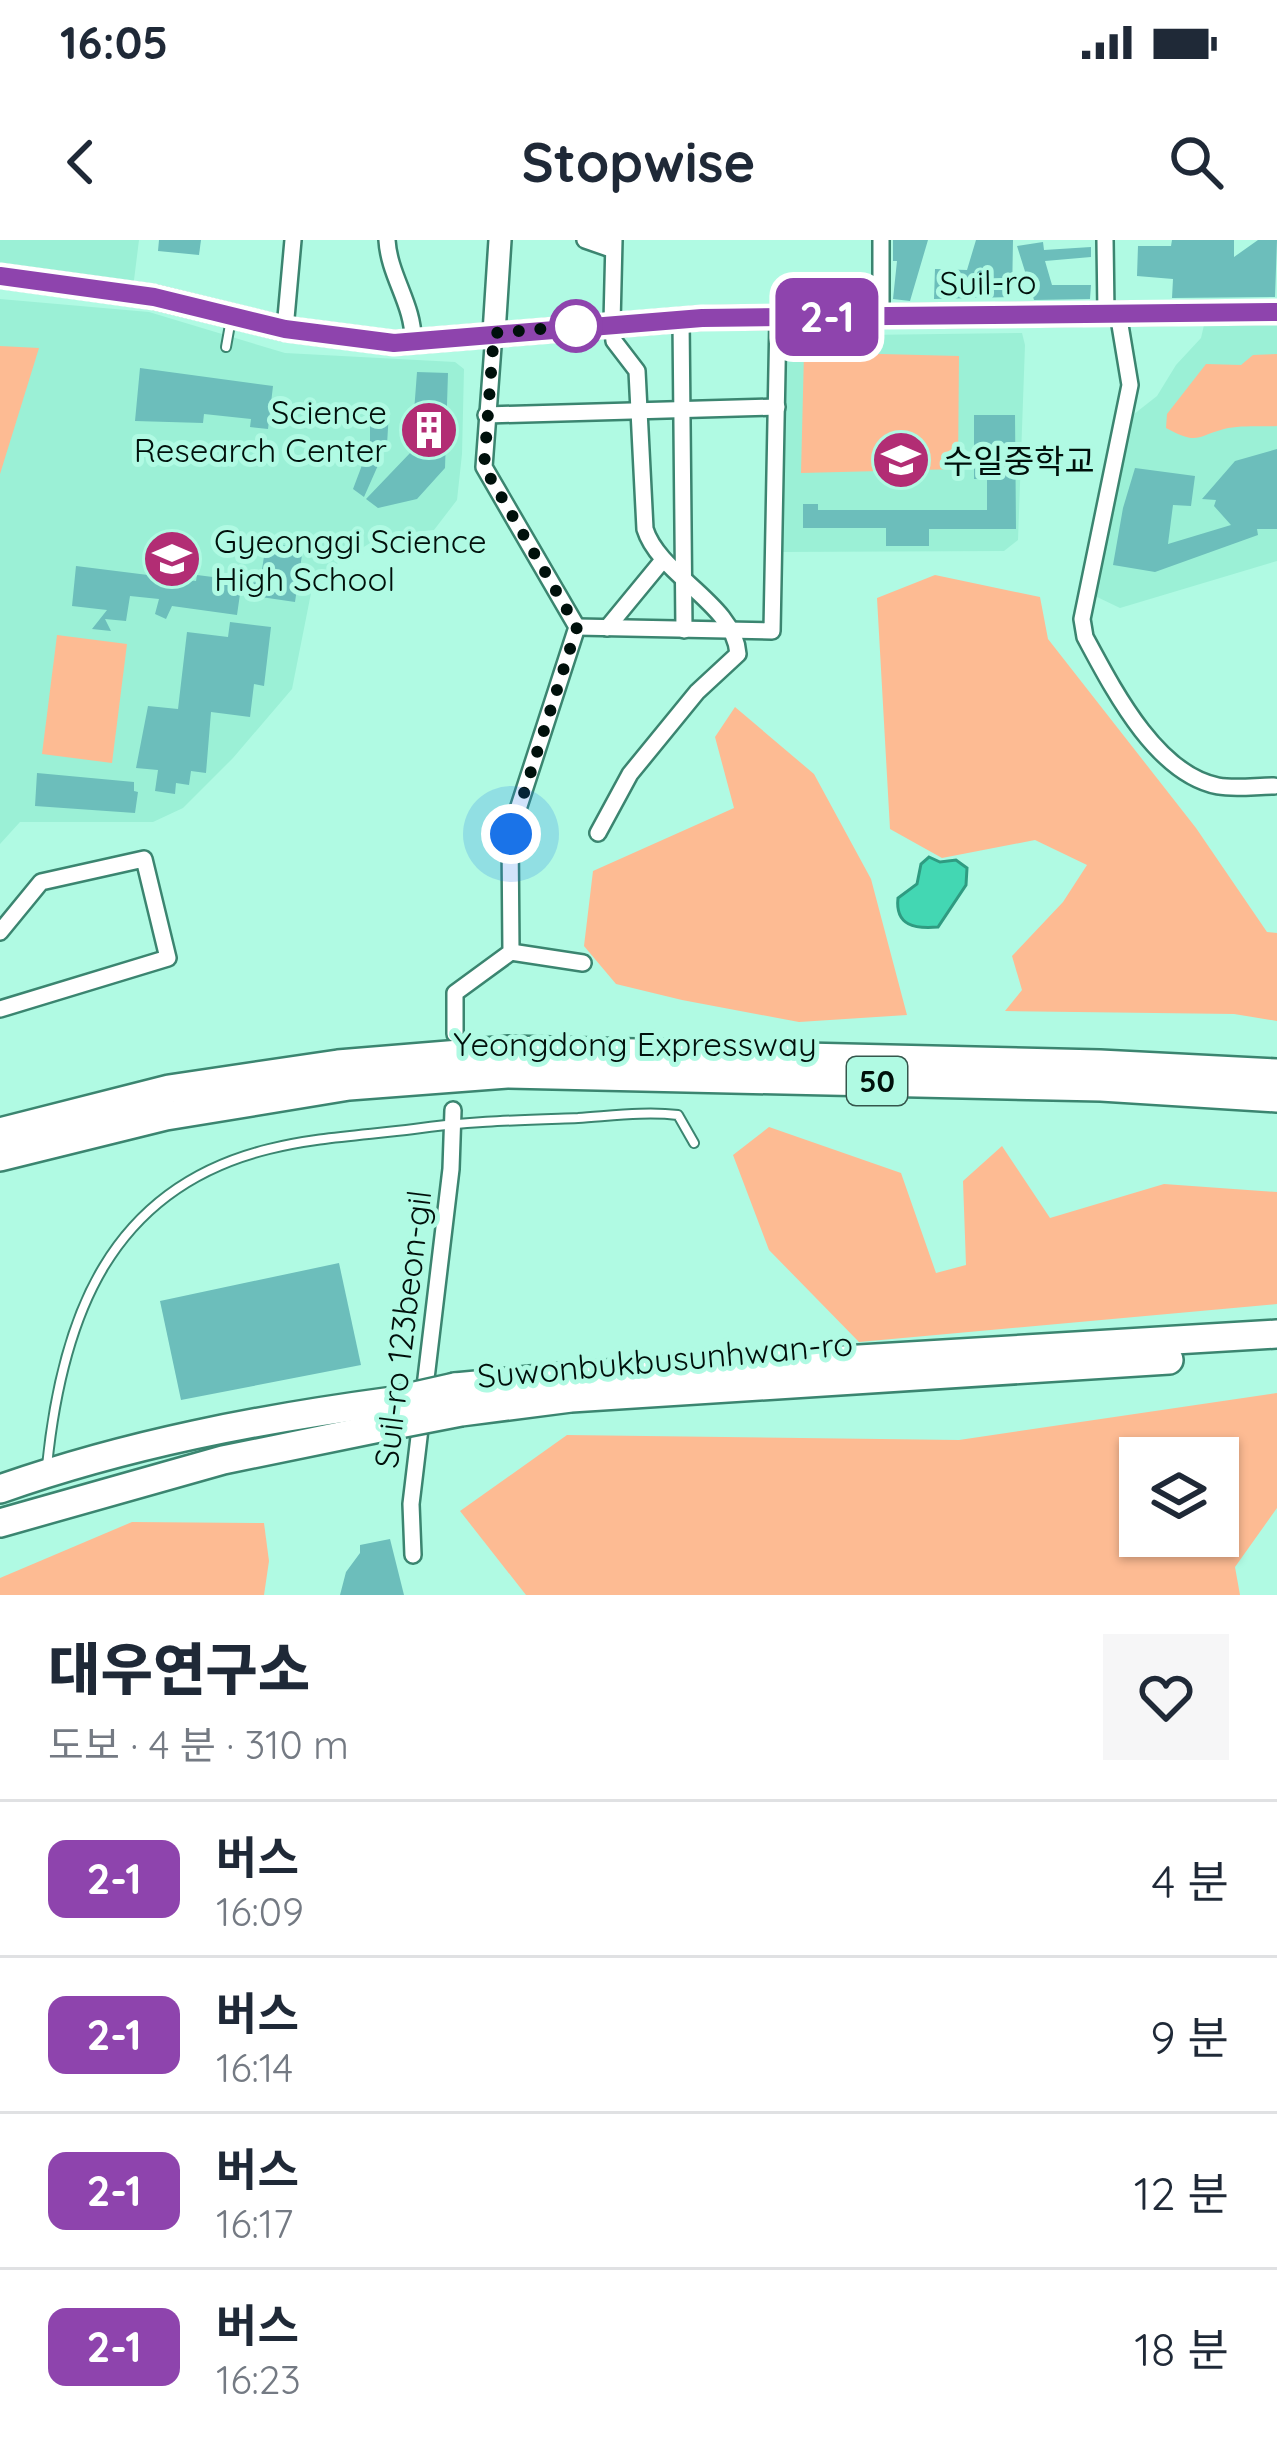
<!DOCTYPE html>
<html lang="ko">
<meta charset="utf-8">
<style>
:root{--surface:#fff;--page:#f6f6f7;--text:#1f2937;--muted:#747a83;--line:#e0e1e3}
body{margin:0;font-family:Quicksand,"Noto Sans KR",sans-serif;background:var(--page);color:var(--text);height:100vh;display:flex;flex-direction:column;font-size:45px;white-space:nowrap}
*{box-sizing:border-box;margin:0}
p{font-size:39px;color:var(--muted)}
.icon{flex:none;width:66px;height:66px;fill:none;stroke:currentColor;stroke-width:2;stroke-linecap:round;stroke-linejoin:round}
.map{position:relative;height:1355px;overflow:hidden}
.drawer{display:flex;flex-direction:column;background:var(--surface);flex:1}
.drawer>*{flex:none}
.badge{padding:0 24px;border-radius:18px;font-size:42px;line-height:78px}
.tools{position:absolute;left:1119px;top:1197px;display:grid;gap:24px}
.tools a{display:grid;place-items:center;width:120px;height:120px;border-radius:0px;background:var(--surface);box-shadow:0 3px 9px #0004;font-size:60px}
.you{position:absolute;width:60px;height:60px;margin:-30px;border:9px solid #fff;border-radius:50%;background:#1a73e8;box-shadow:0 0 0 18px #1a73e833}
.map>.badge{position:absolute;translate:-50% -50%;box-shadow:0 0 0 6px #fff}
.round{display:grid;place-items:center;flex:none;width:126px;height:126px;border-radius:0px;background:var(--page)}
.headline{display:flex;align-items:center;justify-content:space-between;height:204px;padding:0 48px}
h1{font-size:57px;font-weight:800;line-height:90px}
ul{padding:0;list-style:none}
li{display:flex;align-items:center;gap:36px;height:156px;padding:0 48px;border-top:3px solid var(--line)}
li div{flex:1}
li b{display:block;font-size:45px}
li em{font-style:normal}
li .badge{min-width:132px;font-weight:700;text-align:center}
.status{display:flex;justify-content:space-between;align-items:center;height:84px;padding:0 60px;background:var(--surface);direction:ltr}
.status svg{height:33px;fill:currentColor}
header{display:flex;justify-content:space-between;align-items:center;height:156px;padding:0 48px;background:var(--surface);font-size:54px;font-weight:800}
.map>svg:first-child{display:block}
.built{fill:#9bf0d6}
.green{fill:#fdbb93;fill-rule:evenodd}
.water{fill:#43d7b3;stroke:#2f9b81;stroke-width:3}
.building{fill:#6cbebb}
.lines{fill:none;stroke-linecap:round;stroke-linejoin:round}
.lane-casing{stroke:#3b8570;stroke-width:12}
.street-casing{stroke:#3b8570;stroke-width:20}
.secondary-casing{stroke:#3b8570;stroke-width:26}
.highway-casing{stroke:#3b8570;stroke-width:32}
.lane{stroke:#fff;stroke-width:8}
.street{stroke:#fff;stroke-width:15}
.secondary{stroke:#fff;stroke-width:21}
.highway{stroke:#fff;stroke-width:27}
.highway-bridge-casing{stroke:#3b8570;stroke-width:32;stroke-linecap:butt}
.highway-bridge{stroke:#fff;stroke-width:27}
.line-casing{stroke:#fff;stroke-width:27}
.line{stroke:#8e44ad;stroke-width:18}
.walk{stroke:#00100b;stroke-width:12;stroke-dasharray:0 21.6}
.stop-dot{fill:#fff;stroke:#8e44ad;stroke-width:6}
.labels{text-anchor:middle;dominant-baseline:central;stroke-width:10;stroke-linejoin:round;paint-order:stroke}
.shield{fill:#b0fae3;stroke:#35564c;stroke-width:3}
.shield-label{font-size:30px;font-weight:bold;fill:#00100b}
.street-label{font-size:33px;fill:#00100b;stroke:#b0fae3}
.poi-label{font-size:33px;fill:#00100b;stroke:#b0fae3;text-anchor:start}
</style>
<div class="status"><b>16:05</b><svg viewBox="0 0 49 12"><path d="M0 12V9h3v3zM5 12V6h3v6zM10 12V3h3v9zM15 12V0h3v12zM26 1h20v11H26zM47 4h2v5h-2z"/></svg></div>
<header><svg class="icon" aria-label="back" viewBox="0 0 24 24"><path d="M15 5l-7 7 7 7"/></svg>Stopwise<svg class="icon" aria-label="search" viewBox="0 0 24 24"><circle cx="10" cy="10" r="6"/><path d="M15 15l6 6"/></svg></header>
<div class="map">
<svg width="1277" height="1355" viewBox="0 0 1277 1355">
<rect width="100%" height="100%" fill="#b0fae3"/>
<g class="built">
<polygon points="0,0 139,0 133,48 0,34"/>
<polygon points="0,59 149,72 285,113 455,122 464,129 462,214 457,260 434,290 383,295 314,338 292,449 233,518 183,568 153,582 20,582 0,604"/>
<polygon points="1207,72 1277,76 1277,321 1120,368 1095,356 1129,178 1157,156 1176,125 1201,98"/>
<polygon points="1022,93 1025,105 1018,300 1004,311 781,312 780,244 787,96"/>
</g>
<g class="green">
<polygon points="0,106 39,108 0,234"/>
<polygon points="804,112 959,116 958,229 801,233"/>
<path d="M 1277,114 L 1277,186 C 1261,187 1240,185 1224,189 C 1195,197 1198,205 1166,188 L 1167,174 L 1206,124 L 1241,125 L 1253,115 Z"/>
<polygon points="935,335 1040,357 1048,399 1196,588 1267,692 1277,693 1277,781 1234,774 1005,771 1022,750 1012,716 1063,662 1087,625 1035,600 942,618 890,589 877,358"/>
<polygon points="57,395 127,404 112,523 42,514"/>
<polygon points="735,467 814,534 871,639 907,775 799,782 682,760 616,744 584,706 593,631 734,568 715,497"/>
<polygon points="769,887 901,933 936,1033 966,1025 963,941 1002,906 1050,978 1164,944 1277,952 1277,1064 859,1102 769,1010 733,915"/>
<path d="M 1277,1153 L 1277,1268 L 1235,1327 L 1240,1355 L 526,1355 L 460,1271 L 567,1195 L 959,1200 ZM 1140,1218 L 1218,1218 L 1218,1296 L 1140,1296 Z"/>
<polygon points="132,1282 264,1283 269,1321 264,1355 0,1355 0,1338"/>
</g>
<path class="water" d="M 929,617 L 940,622 L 956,620 L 967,628 L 966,645 L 938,687 C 915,689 895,686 898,658 L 917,644 L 921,624 Z"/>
<g class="building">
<polygon points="159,0 201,0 199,15 158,11"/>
<polygon points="893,0 928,0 910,61 893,59 897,21 893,21"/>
<polygon points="976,0 1013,0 1012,57 934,59 935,29 967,30"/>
<polygon points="1172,0 1234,0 1234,17 1258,0 1277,0 1275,57 1172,58 1173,39 1137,36 1138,6 1171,6"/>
<polygon points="1043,2 1044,10 1091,7 1091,17 1045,21 1052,45 1091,45 1090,59 1034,60 1017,6"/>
<polygon points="140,128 273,146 268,189 250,187 251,179 204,174 203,183 135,181"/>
<polygon points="417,132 448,133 445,228 417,259 378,268 366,259 411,212"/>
<polygon points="389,171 387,205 364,257 353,249 370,204 370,175"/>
<polygon points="974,175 1015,175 1016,289 929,289 929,306 886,306 886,288 803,288 803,264 818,264 818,270 987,270 987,239 974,239"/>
<polygon points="1277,209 1277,289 1257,289 1258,295 1155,332 1113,325 1123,268 1135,228 1195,236 1191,266 1173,265 1168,304 1231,285 1214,266 1216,260 1202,259 1235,221"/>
<polygon points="266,303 303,308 295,362 240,354 237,375 172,366 166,379 155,374 159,359 130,356 126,381 105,379 111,391 92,389 107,370 72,366 76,326 196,341 197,335 260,343"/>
<polygon points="230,382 271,387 264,446 254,444 250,477 211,472 206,533 191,531 189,545 176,543 175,554 155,551 158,530 136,528 148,466 178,469 187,392 228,397"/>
<polygon points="37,533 134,542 134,551 138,552 135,573 35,566"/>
<polygon points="339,1023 361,1125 181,1160 160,1061"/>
<polygon points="390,1299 404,1355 340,1355 346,1332 360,1313 360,1305"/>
</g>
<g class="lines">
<g class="lane-casing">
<g id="lane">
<polyline points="226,107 231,79"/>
<path d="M 47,1226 C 62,1077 110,948 269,909 C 316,897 367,895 414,889 C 469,881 522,880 578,878 C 610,876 645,871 678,875 L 694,903"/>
</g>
</g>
<g class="street-casing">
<g id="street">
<path d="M 387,0 C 389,36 414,65 413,101"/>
<polyline points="585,0 611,9"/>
<polyline points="881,0 881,76"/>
<polyline points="1105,0 1106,73"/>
<path d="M 1118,73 L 1130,145 L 1082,379 L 1085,397 C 1113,449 1156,534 1218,546 C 1235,549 1256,546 1274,546"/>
<polyline points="681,79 684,390"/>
<polyline points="285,89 293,0"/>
<polyline points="486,175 777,167"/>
<polyline points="577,387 772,391 778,77"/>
<polyline points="607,388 663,320"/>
<path d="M 598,593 L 630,534 L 697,452 L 738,414 C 735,364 659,335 645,289 L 637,131 L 614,101 L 612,83 L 614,0"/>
<polyline points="0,692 41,642 144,619 168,718 0,769"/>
<polyline points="511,712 583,723"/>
<polyline points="455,794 455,753 511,712 510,594 577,387 484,227 494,93"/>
<polyline points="413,1315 411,1264 451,929 453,870"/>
</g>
</g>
<g class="secondary-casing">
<g id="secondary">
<polyline points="0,36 154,57 285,89 394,103 702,78 1277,72"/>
<polyline points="494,93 500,0"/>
</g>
</g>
<g class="highway-casing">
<g id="highway">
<polyline points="0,892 169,849 338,824 509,810 1100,824 1277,833"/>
<polyline points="0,917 166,876 349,846 507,834 1101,847 1277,858"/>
<polyline points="455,1147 572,1136 1277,1094"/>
<polyline points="461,1172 571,1158 1169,1120"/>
<path d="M 0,1249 C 128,1204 259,1179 393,1161"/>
<polyline points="0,1283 223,1220 394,1185"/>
</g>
</g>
<use href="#lane" class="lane"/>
<use href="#street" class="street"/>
<use href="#secondary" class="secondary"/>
<use href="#highway" class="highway"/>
<g class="highway-bridge-casing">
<g id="highway-bridge">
<polyline points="393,1161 455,1147"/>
<polyline points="394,1185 461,1172"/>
</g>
</g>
<use href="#highway-bridge" class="highway-bridge"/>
</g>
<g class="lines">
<g class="line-casing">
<polyline id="line" points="0,36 154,57 285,89 394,103 702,78 1277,72"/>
</g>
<use href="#line" class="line"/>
<polyline class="walk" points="511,594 577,387 484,227 494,93 576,86"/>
</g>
<defs>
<g id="building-disc" transform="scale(3)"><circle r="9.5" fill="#b22d74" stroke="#b0fae3"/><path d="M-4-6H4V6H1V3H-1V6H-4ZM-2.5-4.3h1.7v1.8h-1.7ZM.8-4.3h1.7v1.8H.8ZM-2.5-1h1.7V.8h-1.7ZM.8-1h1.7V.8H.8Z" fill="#fff"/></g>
<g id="school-disc" transform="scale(3)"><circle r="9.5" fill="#b22d74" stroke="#b0fae3"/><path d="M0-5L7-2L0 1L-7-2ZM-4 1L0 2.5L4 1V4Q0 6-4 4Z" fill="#fff"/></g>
</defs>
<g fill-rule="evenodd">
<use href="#building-disc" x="429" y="190"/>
<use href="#school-disc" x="901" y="220"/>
<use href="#school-disc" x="172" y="319"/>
</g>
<circle class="stop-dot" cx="576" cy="86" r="24"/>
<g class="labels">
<rect class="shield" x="847" y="817" width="60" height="48" rx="9"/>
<g class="shield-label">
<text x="877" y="841">50</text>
</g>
<g class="street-label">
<text transform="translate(988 42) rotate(-1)">Suil-ro</text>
<text x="635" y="803">Yeongdong Expressway</text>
<text transform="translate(402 1089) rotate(-83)">Suil-ro 123beon-gil</text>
<text transform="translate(665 1119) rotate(-5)">Suwonbukbusunhwan-ro</text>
</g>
<g class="poi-label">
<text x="387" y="171" text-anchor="end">Science<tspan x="387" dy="38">Research Center</tspan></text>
<text x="943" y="220">수일중학교</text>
<text x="214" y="300">Gyeonggi Science<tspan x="214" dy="38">High School</tspan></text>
</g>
</g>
</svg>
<div class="tools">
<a><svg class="icon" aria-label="layers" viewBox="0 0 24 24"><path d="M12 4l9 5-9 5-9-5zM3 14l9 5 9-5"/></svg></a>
</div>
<div class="you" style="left:511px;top:594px"></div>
<b class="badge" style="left:827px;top:77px;background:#8e44ad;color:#fff">2-1</b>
</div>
<section class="drawer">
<div class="headline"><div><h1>대우연구소</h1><p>도보 · 4 분 · 310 m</p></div><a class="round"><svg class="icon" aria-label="heart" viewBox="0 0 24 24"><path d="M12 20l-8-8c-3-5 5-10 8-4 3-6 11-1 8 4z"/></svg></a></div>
<ul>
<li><span class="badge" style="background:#8e44ad;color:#fff">2-1</span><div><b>버스</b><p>16:09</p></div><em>4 분</em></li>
<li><span class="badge" style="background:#8e44ad;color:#fff">2-1</span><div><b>버스</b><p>16:14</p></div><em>9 분</em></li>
<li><span class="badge" style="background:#8e44ad;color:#fff">2-1</span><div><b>버스</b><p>16:17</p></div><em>12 분</em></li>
<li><span class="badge" style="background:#8e44ad;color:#fff">2-1</span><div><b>버스</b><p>16:23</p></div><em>18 분</em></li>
</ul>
</section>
